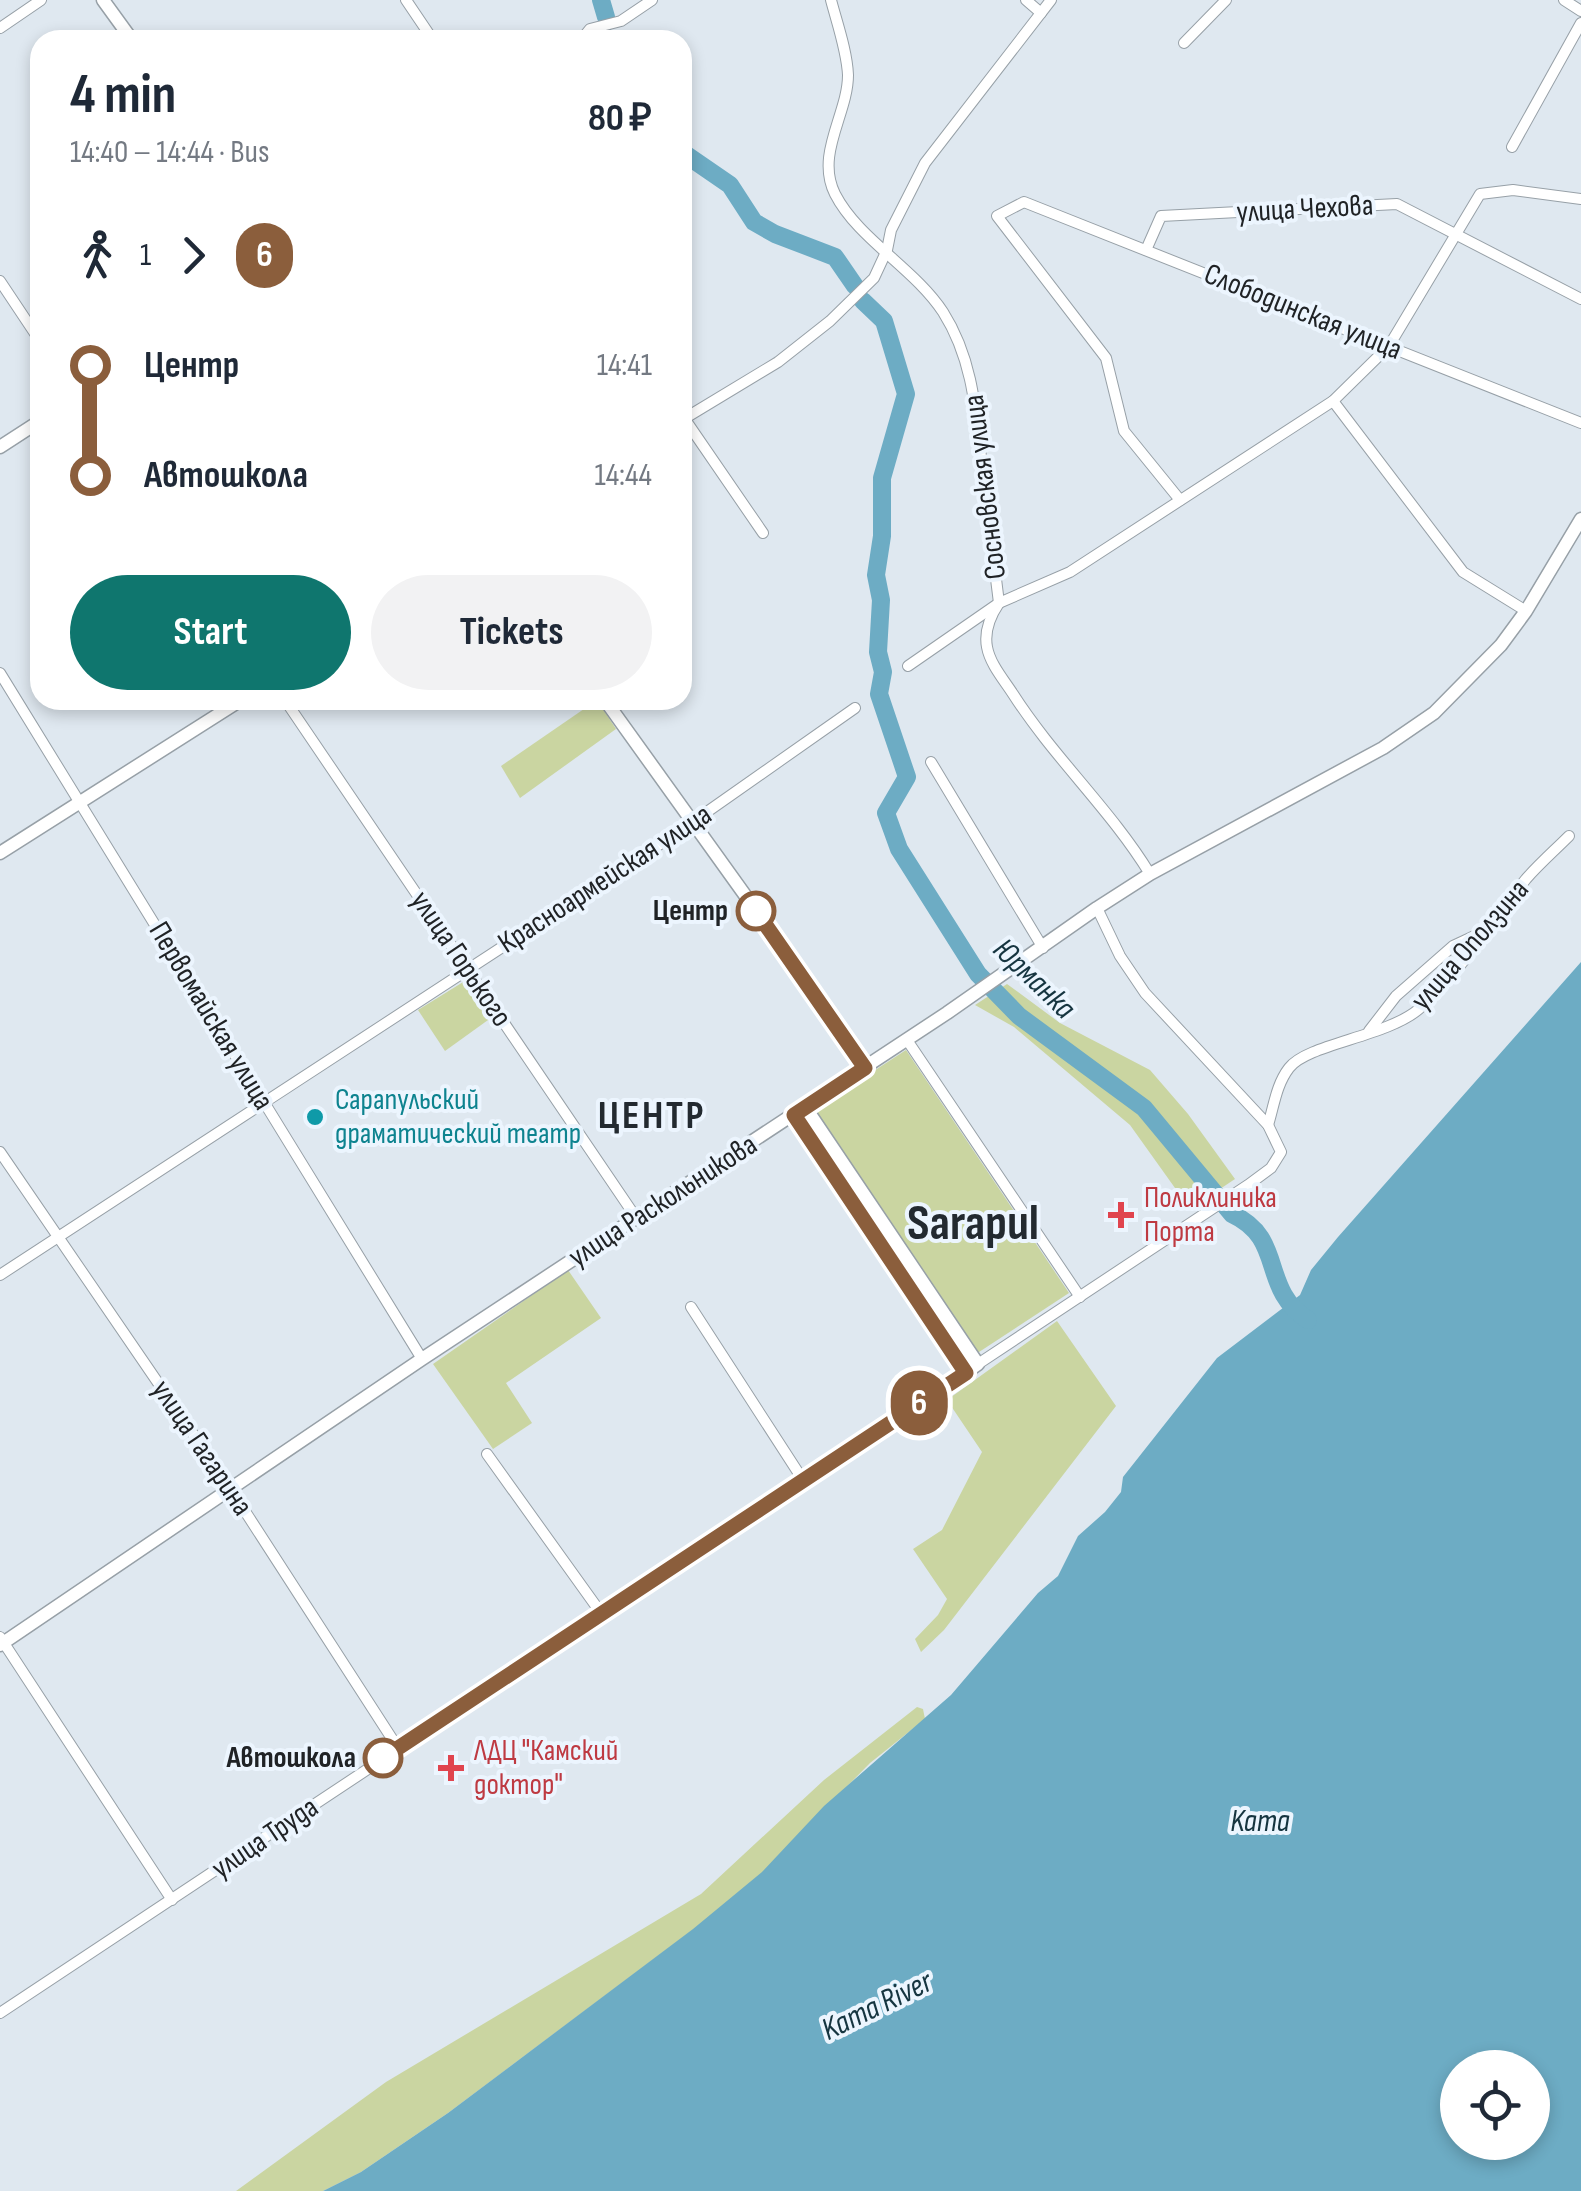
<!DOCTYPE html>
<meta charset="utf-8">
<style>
:root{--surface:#fff;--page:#f2f2f3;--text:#1f2937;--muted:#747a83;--accent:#0f766e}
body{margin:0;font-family:"Sofia Sans Condensed",sans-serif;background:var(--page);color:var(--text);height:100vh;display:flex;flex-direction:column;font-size:38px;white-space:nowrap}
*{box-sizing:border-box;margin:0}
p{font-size:32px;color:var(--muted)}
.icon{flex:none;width:55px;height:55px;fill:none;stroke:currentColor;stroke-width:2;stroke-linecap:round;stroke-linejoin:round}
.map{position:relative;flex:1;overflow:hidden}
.sheet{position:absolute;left:30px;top:30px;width:662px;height:680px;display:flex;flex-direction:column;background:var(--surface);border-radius:30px;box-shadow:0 5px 15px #0003}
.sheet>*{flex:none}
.badge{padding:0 20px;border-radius:32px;font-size:35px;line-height:65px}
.controls{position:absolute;left:1440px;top:2050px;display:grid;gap:20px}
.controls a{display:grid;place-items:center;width:110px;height:110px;border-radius:50%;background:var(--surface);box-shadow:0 5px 15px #0003;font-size:50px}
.map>.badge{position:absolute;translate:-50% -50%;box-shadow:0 0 0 5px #fff}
.legs{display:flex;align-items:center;gap:15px;height:110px;padding:0 40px;font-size:32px}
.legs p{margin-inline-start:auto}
.overview{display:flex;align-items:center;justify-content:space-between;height:170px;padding:0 40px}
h1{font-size:55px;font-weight:700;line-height:75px}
.button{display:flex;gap:20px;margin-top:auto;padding:20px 40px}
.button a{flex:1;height:115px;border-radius:60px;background:var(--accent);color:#fff;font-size:40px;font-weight:700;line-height:115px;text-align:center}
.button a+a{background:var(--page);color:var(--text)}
ul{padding:0 40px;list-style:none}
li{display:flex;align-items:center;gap:35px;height:110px;font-size:38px}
li i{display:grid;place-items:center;width:15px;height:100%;margin:0 12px;background:currentColor}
li i::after{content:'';width:25px;height:25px;margin:-12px;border:8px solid;border-radius:50%;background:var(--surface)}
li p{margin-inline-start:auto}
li:first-child i{background:linear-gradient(#0000 50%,currentColor 0)}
li:last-child i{background:linear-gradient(currentColor 50%,#0000 0)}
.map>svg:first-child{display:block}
.green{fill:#cad5a1}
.water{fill:#6dacc4;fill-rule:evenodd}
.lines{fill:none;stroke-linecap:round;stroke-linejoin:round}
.river{stroke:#6dacc4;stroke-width:18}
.minor-casing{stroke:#97a0a7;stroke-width:12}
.major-casing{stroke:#97a0a7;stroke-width:15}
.minor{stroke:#fff;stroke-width:10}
.major{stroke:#fff;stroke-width:12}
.line-1-casing{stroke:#fff;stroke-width:22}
.line-1{stroke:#8b5e3c;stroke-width:15}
.stop-1-dot{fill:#fff;stroke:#8b5e3c;stroke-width:5}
.culture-dot{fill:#0f9aa8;stroke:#ecf5fe;stroke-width:4}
.health-dot{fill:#e0444e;stroke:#ecf5fe;stroke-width:4}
.labels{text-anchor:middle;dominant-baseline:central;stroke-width:8;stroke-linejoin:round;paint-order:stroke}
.street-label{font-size:30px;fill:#202326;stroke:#ecf5fe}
.stop-label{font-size:30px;font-weight:bold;fill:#202326;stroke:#ecf5fe;text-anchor:end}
.culture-label{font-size:30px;fill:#0d838f;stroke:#ecf5fe;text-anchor:start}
.health-label{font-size:30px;fill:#be3a42;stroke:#ecf5fe;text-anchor:start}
.water-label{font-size:32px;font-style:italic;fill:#163540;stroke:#ecf5fe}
.district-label{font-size:40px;font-weight:bold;letter-spacing:2.5px;fill:#232a30;stroke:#ecf5fe}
.town-label{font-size:50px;font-weight:bold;fill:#232a30;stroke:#ecf5fe}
</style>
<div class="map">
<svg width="1581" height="2191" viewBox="0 0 1581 2191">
<rect width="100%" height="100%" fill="#dfe8f0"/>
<g class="green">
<polygon points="597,700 616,729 520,798 501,766"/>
<polygon points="468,979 495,1015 445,1051 418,1010"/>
<polygon points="1007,984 1060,1023 1150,1070 1188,1114 1235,1179 1190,1209 1130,1125 1014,1027 975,1005"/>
<polygon points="906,1050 1069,1293 976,1354 814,1110"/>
<polygon points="568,1270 601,1318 506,1383 532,1423 493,1449 433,1364"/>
<polygon points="1057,1321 1116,1406 944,1630 921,1652 915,1639 938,1615 947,1599 913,1549 942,1530 982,1452 947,1400"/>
<polygon points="917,1707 923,1709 925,1719 870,1763 763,1872 694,1929 448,2113 361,2172 323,2191 236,2191 386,2082 701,1894 824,1780"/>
</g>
<path class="water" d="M 1581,962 L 1581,2191 L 323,2191 L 361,2172 L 448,2113 L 693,1929 L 762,1872 L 824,1806 L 951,1695 L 1038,1593 L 1058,1576 L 1078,1536 L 1105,1512 L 1121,1492 L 1123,1477 L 1217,1358 L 1300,1295 L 1311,1270 L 1338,1237 ZM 1458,2068 L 1532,2068 L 1532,2142 L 1458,2142 Z"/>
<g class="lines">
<g class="river">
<polyline points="601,0 606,17"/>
<polyline points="602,40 603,33"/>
<polyline points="682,152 730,185 754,222 775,234 835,257 855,286"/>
<path d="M 863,301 L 884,321 L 906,394 L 882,478 L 882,536 L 876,575 L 881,600 L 878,652 L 883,672 L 879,694 L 907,777 L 886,813 L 899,849 L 978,974 L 1019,1016 L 1144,1108 L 1232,1214 C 1286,1239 1259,1288 1308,1320"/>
</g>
<g class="minor-casing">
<g id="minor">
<polyline points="406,0 433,40"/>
<path d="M 831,0 C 837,23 847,51 848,75 C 848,114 815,154 835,194 C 858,239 914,268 943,312 C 973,359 976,412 982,466 C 988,511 993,557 999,603 C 991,615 984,631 987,647 C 990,664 1004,680 1013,694 C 1054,758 1111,810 1150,874"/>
<polyline points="1026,0 1041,13"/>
<polyline points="1564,0 1581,11"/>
<polyline points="0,28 41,0"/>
<polyline points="581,40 590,29 621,21 652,0"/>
<polyline points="1184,43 1226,0"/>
<polyline points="1512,147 1581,23"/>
<polyline points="1146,250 1161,216 1397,204 1581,299"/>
<polyline points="0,281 40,341"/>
<polyline points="1333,401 1463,572 1526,611"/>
<polyline points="682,415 763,533"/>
<polyline points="682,420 778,362 830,321 874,278 887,250 891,230 925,163 1051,0"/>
<polyline points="1180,500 1124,431 1106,358 997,216 1024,202 1581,423"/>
<polyline points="908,666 999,603 1070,572 1333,401 1389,346 1480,194 1513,190 1581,199"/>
<polyline points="0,673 422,1359"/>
<polyline points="285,700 637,1219"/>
<polyline points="931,762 1043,948"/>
<polyline points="1369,1031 1396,996 1453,946 1483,932"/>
<polyline points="907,1040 1080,1297"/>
<path d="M 1268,1125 C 1274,1106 1276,1085 1289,1068 C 1307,1044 1386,1037 1419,1009 C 1461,972 1491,922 1526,879 C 1539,864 1555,850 1569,836"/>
<polyline points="0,1152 230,1488 398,1748"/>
<polyline points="0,1275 677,833 855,708"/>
<polyline points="691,1307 803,1480"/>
<polyline points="978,1364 1248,1185 1271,1168 1281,1152 1268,1125 1145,993 1120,956 1097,908"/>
<polyline points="487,1454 601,1613"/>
<polyline points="0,1637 172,1900"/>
<polyline points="0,2013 965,1373"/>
</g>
</g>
<g class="major-casing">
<g id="major">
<polyline points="103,0 132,40"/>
<polyline points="0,447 40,421"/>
<polyline points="605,700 811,987 865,1068"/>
<polyline points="0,853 241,700"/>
<polyline points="794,1115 965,1373 978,1364 806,1108"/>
<polyline points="0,1645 422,1359 947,1013 1097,908 1150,874 1383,748 1434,713 1501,645 1526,611 1581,519"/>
</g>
</g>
<use href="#minor" class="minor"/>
<use href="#major" class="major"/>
</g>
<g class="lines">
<g class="line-1-casing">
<polyline id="line-1" points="383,1758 966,1373 794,1115 865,1068 756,911"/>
</g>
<use href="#line-1" class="line-1"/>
</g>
<g class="stop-1-dot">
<circle cx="756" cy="911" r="18"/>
<circle cx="383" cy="1758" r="18"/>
</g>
<circle class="culture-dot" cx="315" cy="1117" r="10"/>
<g class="health-dot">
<path d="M1116 1200h10v10h10v10h-10v10h-10v-10h-10v-10h10z"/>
<path d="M446 1753h10v10h10v10h-10v10h-10v-10h-10v-10h10z"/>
</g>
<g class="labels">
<g class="street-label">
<text transform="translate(1305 209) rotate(-3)">улица Чехова</text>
<text transform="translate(1303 312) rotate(22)">Слободинская улица</text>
<text transform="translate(985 487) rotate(-97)">Сосновская улица</text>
<text transform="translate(605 879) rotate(-33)">Красноармейская улица</text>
<text transform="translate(1470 945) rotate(-49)">улица Оползина</text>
<text transform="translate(461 959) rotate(56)">улица Горького</text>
<text transform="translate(211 1016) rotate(59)">Первомайская улица</text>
<text transform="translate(663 1201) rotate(-33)">улица Раскольникова</text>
<text transform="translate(202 1448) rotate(56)">улица Гагарина</text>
<text transform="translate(265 1838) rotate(-34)">улица Труда</text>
</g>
<g class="stop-label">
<text x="728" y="911">Центр</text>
<text x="356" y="1758">Автошкола</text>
</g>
<g class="culture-label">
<text x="335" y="1100">Сарапульский<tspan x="335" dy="34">драматический театр</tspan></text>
</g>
<g class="health-label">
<text x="1144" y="1198">Поликлиника<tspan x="1144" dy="34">Порта</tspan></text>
<text x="474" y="1751">ЛДЦ "Камский<tspan x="474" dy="34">доктор"</tspan></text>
</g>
<g class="water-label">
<text transform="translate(1034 979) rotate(44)">Юрманка</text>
<text x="1260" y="1821">Kama</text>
<text transform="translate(877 2006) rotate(-26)">Kama River</text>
</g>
<g class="district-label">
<text x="652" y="1116">ЦЕНТР</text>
</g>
<g class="town-label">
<text x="973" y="1224">Sarapul</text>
</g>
</g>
</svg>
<div class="controls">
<a><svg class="icon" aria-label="locate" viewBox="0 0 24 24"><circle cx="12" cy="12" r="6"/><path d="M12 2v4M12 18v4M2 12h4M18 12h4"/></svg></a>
</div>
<b class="badge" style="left:919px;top:1403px;background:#8b5e3c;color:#fff">6</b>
<section class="sheet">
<div class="overview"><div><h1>4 min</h1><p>14:40 – 14:44 · Bus</p></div><b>80 ₽</b></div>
<div class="legs"><svg class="icon" aria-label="walk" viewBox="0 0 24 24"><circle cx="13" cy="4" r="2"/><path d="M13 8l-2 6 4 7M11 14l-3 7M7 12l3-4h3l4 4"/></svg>1<svg class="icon" aria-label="forward" viewBox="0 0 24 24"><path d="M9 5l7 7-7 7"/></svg><b class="badge" style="background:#8b5e3c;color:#fff">6</b></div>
<ul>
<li><i style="color:#8b5e3c"></i><b>Центр</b><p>14:41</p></li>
<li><i style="color:#8b5e3c"></i><b>Автошкола</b><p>14:44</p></li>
</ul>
<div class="button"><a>Start</a><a>Tickets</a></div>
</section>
</div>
